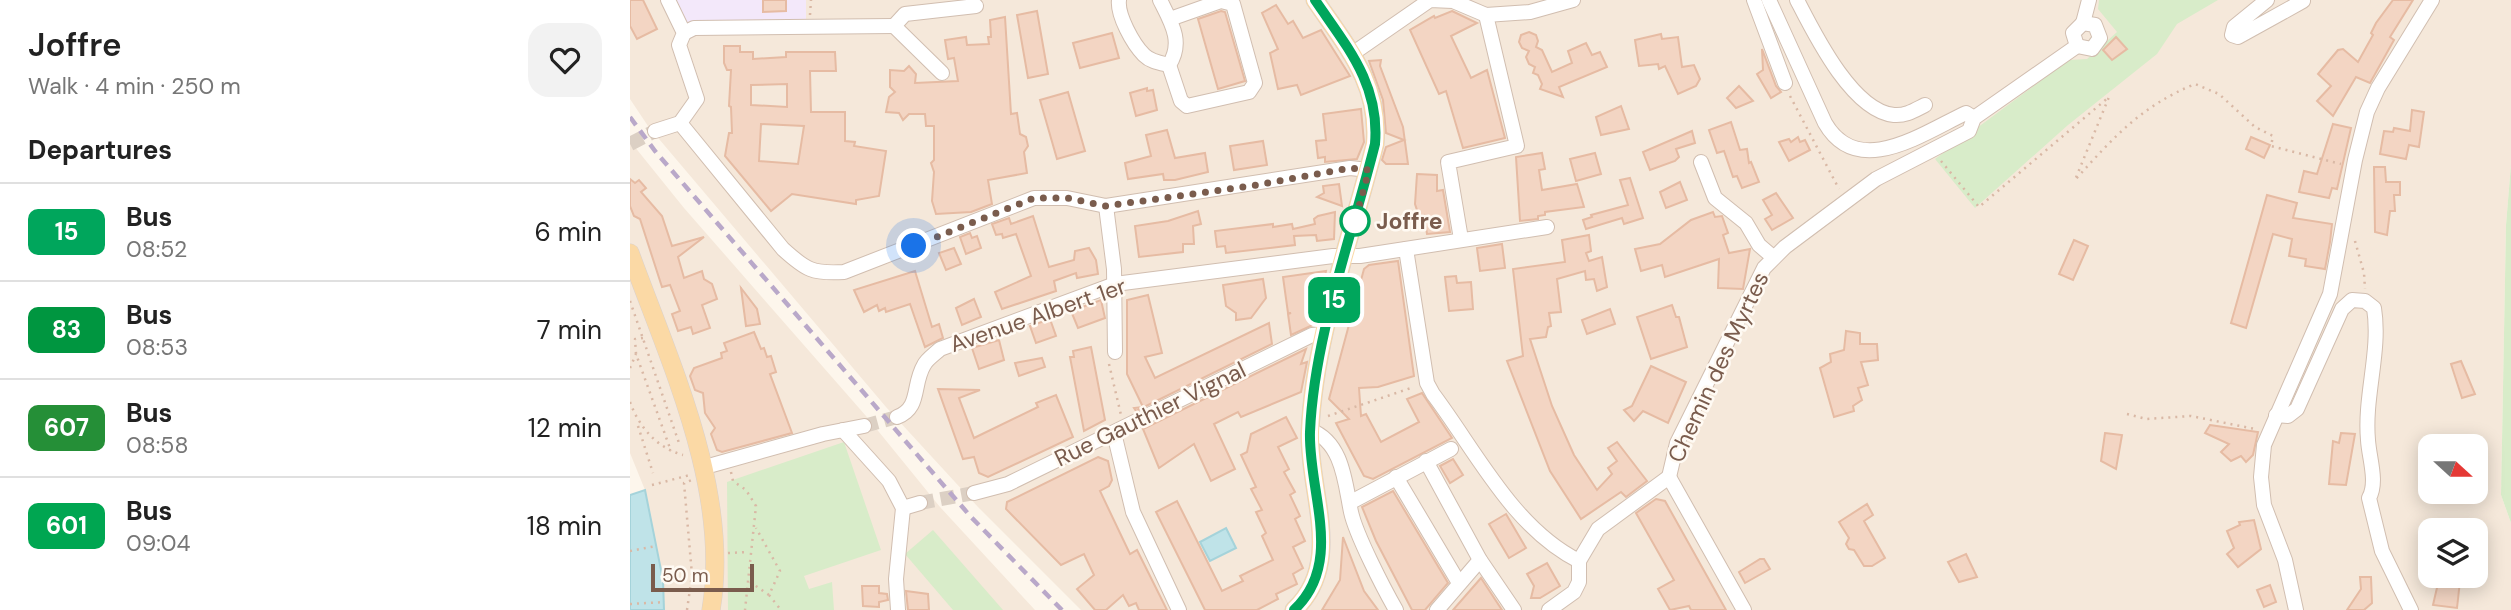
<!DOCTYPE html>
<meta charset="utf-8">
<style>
:root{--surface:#fff;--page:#f2f2f2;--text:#222;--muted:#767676;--line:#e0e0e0}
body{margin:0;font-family:"DM Sans",sans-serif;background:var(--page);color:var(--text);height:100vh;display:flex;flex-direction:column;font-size:26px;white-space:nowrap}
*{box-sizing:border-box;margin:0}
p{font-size:23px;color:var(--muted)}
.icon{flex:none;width:38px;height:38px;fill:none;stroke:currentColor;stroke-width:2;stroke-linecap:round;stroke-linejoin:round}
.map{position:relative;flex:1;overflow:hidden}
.panel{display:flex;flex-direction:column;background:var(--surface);width:630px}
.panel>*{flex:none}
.badge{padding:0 14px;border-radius:10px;font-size:24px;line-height:46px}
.needle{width:46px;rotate:111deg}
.tools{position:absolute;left:1788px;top:434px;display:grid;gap:14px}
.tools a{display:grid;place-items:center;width:70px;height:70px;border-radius:14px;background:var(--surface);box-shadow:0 4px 18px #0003;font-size:35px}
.scale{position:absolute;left:21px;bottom:18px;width:103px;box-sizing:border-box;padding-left:7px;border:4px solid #7a5c4d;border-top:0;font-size:19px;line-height:24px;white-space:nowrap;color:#7a5c4d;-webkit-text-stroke:5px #fffaf3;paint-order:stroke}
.you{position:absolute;width:35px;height:35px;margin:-18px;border:5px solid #fff;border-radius:50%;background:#1a73e8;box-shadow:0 0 0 10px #1a73e833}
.map>.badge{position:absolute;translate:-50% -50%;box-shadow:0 0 0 4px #fff}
h2{padding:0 28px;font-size:26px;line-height:63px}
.round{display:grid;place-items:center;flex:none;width:74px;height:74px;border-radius:21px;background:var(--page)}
.summary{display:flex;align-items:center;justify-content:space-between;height:119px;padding:0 28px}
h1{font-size:33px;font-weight:600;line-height:52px}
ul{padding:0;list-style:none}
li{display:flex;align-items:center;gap:21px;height:98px;padding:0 28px;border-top:2px solid var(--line)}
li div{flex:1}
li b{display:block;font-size:26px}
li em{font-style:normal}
li .badge{min-width:77px;font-weight:700;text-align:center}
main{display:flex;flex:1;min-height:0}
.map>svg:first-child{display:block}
.residential{fill:#f5e8da;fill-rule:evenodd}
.education{fill:#f3e8fa}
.green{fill:#d8ecc9}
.water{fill:#bfe3e8;stroke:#a5d3da;stroke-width:2}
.building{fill:#f3d5c3;stroke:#e6bba3;stroke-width:2;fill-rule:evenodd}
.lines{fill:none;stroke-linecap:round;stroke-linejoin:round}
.minor-tunnel{stroke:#dcd0c4;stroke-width:14;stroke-dasharray:14 7;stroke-linecap:butt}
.minor-casing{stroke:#d1beb0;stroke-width:16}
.major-casing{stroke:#dad1cd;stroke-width:19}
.path{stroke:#d9b8a5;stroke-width:2.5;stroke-dasharray:2 5;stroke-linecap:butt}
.minor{stroke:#fff;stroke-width:14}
.major{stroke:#fbd9a5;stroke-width:18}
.rail{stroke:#b9a8c9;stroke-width:4.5;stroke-dasharray:10 7;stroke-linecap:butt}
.line-casing{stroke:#fff;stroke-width:16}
.line{stroke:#00a65c;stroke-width:10}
.walk{stroke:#7a5c4d;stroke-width:7;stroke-dasharray:0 12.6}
.stop-dot{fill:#fff;stroke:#00a65c;stroke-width:3.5}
.labels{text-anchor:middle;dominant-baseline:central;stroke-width:5;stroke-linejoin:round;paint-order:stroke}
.stop-label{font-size:23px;font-weight:bold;fill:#7a5c4d;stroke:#fffaf3;text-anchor:start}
.street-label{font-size:23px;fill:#7a5c4d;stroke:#fffaf3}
</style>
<main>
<section class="panel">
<div class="summary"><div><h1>Joffre</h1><p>Walk · 4 min · 250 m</p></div><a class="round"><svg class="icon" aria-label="heart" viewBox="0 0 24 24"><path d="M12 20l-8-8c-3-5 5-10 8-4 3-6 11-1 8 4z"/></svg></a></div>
<h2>Departures</h2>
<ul>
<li><span class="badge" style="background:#00a65c;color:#fff">15</span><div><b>Bus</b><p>08:52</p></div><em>6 min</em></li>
<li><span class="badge" style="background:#009640;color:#fff">83</span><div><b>Bus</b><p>08:53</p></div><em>7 min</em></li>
<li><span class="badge" style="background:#258f37;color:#fff">607</span><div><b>Bus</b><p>08:58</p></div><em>12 min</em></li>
<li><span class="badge" style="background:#00a651;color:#fff">601</span><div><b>Bus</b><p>09:04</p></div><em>18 min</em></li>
</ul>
</section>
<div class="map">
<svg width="1881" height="610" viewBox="0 0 1881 610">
<rect width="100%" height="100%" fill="#fdf6ec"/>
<g class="residential">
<path d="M 0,0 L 1881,0 L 1881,164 L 1876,225 L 1871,495 L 1881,523 L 1881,610 L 451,610 L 348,507 L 256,407 L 18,126 L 0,99 ZM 1801,446 L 1846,446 L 1846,492 L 1801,492 ZM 1801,530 L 1846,530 L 1846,576 L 1801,576 Z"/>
<polygon points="0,141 54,208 236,416 310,507 405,610 34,610 33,580 15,490 0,453"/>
</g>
<polygon class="education" points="42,0 176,0 176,20 54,25"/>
<g class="green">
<polygon points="1469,0 1588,0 1547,24 1527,54 1438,125 1345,208 1305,159 1439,60 1457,59 1487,32 1468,9"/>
<polygon points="1881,164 1881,523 1871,495 1876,225"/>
<polygon points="214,442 251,550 174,576 179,589 202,582 204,610 98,610 97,482"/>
<polygon points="303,530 373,610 323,610 275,554"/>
</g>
<g class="water">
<polygon points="15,490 33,580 34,610 0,610 0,495"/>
<polygon points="596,528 606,548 580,561 570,542"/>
</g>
<g class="building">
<polygon points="0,0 13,0 27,29 7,39 0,26"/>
<polygon points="133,0 156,0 156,11 133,12"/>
<polygon points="1763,0 1783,0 1760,37 1764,40 1740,83 1726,77 1703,116 1687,101 1701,86 1688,74 1708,50 1713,49 1728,62 1743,35 1741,33 1746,23"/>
<polygon points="646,5 658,24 663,21 673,38 691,30 720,76 671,95 667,85 648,89 640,53 648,49 632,13"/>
<polygon points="407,11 418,74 398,78 387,15"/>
<polygon points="591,11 595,12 615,81 588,89 568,19"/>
<polygon points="822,11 847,23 821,36 841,78 857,70 875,138 833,148 816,91 809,94 780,30 804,16 805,18"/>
<polygon points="375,17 381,114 387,113 390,134 396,137 398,146 394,152 397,173 358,180 362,204 341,212 306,214 302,201 304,172 301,163 304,160 304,126 296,126 295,114 279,114 273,120 269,113 256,112 259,97 265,92 260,87 260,70 274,71 279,66 286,74 285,83 328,81 324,58 318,59 315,40 336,37 337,45 359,44 358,37 361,37 360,20"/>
<polygon points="899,32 906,35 908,41 906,47 912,50 922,72 942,63 938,51 956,43 962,55 970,52 977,67 929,87 933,97 910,89 912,84 908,75 903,73 905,67 899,64 896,57 899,51 892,48 889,42 891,35"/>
<polygon points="482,33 489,58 450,68 443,43"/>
<polygon points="1031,34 1032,39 1048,37 1052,67 1064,65 1070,79 1066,86 1048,94 1035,66 1029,69 1028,64 1009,66 1005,40"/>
<polygon points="1486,37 1497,49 1482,60 1473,50"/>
<path d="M 94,46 L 110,46 L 110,52 L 123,52 L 123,59 L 156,57 L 156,52 L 205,52 L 206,71 L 180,71 L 181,112 L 215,112 L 215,141 L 225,142 L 224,146 L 256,151 L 249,196 L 226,200 L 226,204 L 162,194 L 141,211 L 95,156 L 99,133 L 102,133 L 101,107 L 99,106 L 101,70 L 97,70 L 94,63 ZM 157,84 L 157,107 L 121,105 L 121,85 ZM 131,124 L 174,126 L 168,164 L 129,161 Z"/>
<polygon points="1132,49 1146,86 1151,92 1141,98 1127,74 1133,70"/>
<polygon points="751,60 750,66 773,127 778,164 756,164 752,160 756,147 774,140 756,133 753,100 739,61"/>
<polygon points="1109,86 1123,101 1106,108 1097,98"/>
<polygon points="517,88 517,91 523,90 527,110 506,116 500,93"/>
<polygon points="438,92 455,151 427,159 410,100"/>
<polygon points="991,106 999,129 971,135 966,117"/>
<polygon points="731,109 734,142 727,159 695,162 695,157 688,158 686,141 696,140 693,114"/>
<polygon points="1782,110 1794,112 1789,147 1779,145 1776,159 1750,154 1754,131 1763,132 1764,128 1780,131"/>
<polygon points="1101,122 1110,150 1117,149 1119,163 1121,162 1129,182 1112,188 1107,176 1103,177 1094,151 1087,153 1079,130"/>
<polygon points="1703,124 1721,128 1707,189 1702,188 1699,198 1669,192 1674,171 1687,174"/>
<polygon points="537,130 545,158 575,153 578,172 545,180 534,180 533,174 498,179 495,163 521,156 516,135"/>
<polygon points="1062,131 1065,143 1046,149 1049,157 1045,161 1020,170 1013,152"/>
<polygon points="1168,137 1170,142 1175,140 1180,150 1159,161 1149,142 1159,139 1161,142"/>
<polygon points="1621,137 1640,145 1634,158 1616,149"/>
<polygon points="633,141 637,165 604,170 600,146"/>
<polygon points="912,153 915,169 909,170 912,190 947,184 954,207 915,212 915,215 908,216 908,219 890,221 886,157"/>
<polygon points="965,153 971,174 946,181 940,159"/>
<polygon points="1744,167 1755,167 1756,182 1770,182 1770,195 1764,195 1765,211 1760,211 1757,235 1745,232"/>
<polygon points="787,174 807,175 807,191 813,190 820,232 797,234 794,215 789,216 785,204"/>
<polygon points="1000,178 1013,218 994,224 992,218 956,229 953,220 962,217 961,215 998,205 990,180"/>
<polygon points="0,179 5,183 9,180 16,188 11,192 32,216 42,246 74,237 48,257 54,278 72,271 74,279 82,284 87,299 72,305 80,328 63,334 61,327 48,331 42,314 50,311 40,285 32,287 10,219 4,216 0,206"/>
<polygon points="1050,182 1057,200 1036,208 1030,192"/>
<polygon points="709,184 712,206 687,197 694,193 693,186"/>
<polygon points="1146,193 1163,218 1142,230 1135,219 1142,215 1133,200"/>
<polygon points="1637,195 1667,203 1663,218 1702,224 1700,242 1695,269 1675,266 1676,259 1659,256 1662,239 1643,234 1616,328 1601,323"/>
<polygon points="568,211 571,224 563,226 564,244 553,244 553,252 509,257 505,226 538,221"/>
<polygon points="705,212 704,239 687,241 686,235 664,236 665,245 596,253 595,246 587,247 585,231 643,224 643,227 662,224 663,229 685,224 684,219 688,216"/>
<polygon points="1083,212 1085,217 1092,216 1098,233 1093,235 1099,253 1120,249 1113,289 1088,288 1089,259 1035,277 1032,265 1011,271 1005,249 1030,244 1061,220"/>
<polygon points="403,216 419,267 444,260 445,251 459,248 466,260 468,274 447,278 446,273 424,281 426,291 372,309 365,292 401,276 386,234 373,238 372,234 366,235 362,224 379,218 381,224"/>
<polygon points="340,233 342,238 347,236 351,248 336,254 330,237"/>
<polygon points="959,235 961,251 956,253 959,261 972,257 977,287 967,291 964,279 956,280 955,271 927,279 931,312 919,313 921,326 918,327 916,337 900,339 922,406 944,455 967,490 982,474 978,468 987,461 978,448 987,442 1017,481 996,497 991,492 951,519 920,471 877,361 893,356 883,269 935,262 932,240"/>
<polygon points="1444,240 1458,246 1443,280 1429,274"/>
<polygon points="872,244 875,268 850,271 847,248"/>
<polygon points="324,248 331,264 316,270 309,253"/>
<polygon points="768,261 784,376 748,387 729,388 731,416 736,414 751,442 789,422 777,399 792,393 822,438 743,479 734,476 706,423 719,419 699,399 734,269 739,265"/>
<polygon points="285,271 302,327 309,324 313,338 295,347 280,304 256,312 255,308 249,311 247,305 234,312 224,290"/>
<polygon points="696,271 685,324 661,335 658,314 661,313 658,313 653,277"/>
<polygon points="826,276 827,283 841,282 843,309 819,311 815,277"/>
<polygon points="633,279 636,298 621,318 606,320 606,313 596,306 593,285"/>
<polygon points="111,288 127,309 130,324 116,326"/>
<polygon points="518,295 532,353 515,357 525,378 639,323 642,344 506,411 504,408 513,407 497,374 497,300"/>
<polygon points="344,299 351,317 332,325 326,308"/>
<polygon points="471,300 475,318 448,328 441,311"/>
<polygon points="1042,305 1046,317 1049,317 1057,347 1021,359 1007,317"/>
<polygon points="980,309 985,324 957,334 952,320"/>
<polygon points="420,319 426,336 406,343 400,326"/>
<polygon points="1216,331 1230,333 1230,344 1247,344 1248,360 1231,362 1238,385 1228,388 1232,400 1223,406 1224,411 1204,417 1190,368 1201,362 1200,354 1214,350"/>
<polygon points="124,332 131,349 134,348 137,357 141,356 146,372 140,374 162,433 92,452 87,450 81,434 85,428 75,413 73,393 65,390 60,376 64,368 92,358 91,353 97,351 94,343"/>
<polygon points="369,340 374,360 349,369 342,348"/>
<polygon points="461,347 475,420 454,431 440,357 444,357 443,351"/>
<polygon points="676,349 671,364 677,362 671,392 611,417 608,412 584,424 605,469 581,481 564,444 529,468 513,429"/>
<polygon points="412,358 415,367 389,376 385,363"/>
<polygon points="1831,361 1845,394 1832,398 1821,364"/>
<polygon points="1021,366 1056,382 1038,423 1013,411 1004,421 994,410 1002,406"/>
<polygon points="308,389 350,390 329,398 344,438 408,407 406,403 426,395 443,437 358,477 349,473 344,457 333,459"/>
<polygon points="656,417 667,438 648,447 659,469 654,472 665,492 660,495 670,516 665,519 675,541 663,547 673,568 663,574 667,584 646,594 648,599 627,610 575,610 526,512 547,501 592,591 613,581 610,576 643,560 632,536 636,533 626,512 632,510 621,489 626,487 611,455 617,452 621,434"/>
<polygon points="1580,425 1628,432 1623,455 1616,462 1611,456 1601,461 1591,452 1599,444 1575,433"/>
<polygon points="1475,433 1492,435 1486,469 1471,461"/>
<polygon points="1711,433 1725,434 1716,485 1699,484 1703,441 1709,443"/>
<polygon points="468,457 478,461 482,480 479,486 470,491 500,554 507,550 537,610 509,610 506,603 499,606 493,595 476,610 465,610 447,589 464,575 454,554 431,565 376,509 377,502"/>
<polygon points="823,459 833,475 820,483 810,466"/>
<polygon points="763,491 818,583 795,610 782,610 746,541 732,507"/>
<polygon points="1026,499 1035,501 1096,610 1061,610 1059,606 1040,610 1028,589 1044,580 1006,513"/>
<polygon points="1237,504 1243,515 1234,521 1255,558 1242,566 1234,566 1224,550 1219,549 1216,544 1219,538 1209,522"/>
<polygon points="876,514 896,548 879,558 859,524"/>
<polygon points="1624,520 1631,549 1608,567 1597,554 1604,548 1597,531 1610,525 1609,522"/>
<polygon points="713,537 734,591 748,610 692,610 710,580"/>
<polygon points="1336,554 1347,577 1329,582 1318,562"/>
<polygon points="1130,559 1134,559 1140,569 1115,583 1109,572"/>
<polygon points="917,563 930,586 910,598 901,598 904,586 897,574"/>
<polygon points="1730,577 1741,577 1742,603 1734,610 1717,610 1731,589"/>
<polygon points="851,578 872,610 823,610"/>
<polygon points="1809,579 1830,581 1827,608 1803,605"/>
<polygon points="1640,585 1646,602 1634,607 1627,590"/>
<polygon points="232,586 249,586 249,593 257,594 258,600 249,602 249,607 233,606"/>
<polygon points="276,591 298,594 299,610 278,610"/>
</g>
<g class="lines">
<g class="minor-tunnel">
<polyline points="0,144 25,131"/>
<polyline points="234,426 267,417"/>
<polyline points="290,503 344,493"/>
</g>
<g class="minor-casing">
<g id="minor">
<path d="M 489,0 C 487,15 503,44 514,55 C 521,62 530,63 539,65"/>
<path d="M 530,0 C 541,22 554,42 539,65"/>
<polyline points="1124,0 1155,83"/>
<path d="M 1139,0 L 1195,123 C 1228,180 1293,133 1336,113 L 1344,118"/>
<path d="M 1167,0 C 1184,33 1222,111 1264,115 C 1276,116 1285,110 1295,105"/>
<polyline points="1637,0 1604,27 1602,35 1608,37 1673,1"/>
<polyline points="1453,23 1459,0"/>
<polyline points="264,26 275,14 346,6"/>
<polyline points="264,26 312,73"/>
<polyline points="54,33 64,28 264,26"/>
<polyline points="1447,46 1462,49 1470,38 1465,25 1453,23"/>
<polyline points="1447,46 1443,33 1453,23"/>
<polyline points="722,54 800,0 823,1 856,15 900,12 943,0"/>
<polyline points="539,65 551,101 557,106 619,92 625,83 603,4 591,1 540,19"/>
<path d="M 50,123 L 153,249 C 176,270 183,274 214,272 L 404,198 L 437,198 L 476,206 L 720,168 L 739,170"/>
<polyline points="25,131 50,123 67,99 49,45 54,33 38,0"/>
<polyline points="1071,162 1085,198 1116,223 1129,245 1143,257"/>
<polyline points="476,206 484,269 485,352"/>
<polyline points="831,239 818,162 887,146 856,15"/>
<path d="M 776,249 L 797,383 L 803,394 C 846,451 883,528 949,561"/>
<path d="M 1646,415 L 1658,416 L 1667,409 L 1712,309 L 1722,300 L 1735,301 L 1744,308 C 1751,351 1734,396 1738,440 C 1739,458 1748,482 1739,498 L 1752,551 L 1781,610"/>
<path d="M 267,417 C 291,408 282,385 294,365 C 297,359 305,354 310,349 L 485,284 L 703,256 L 730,256 L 917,227"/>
<polyline points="213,430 259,481 273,508 266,579 268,610"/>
<path d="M 680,430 C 713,442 715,483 721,512 C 726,535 754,589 766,610"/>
<polyline points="484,433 503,512 549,610"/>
<polyline points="796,461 850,560 884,610"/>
<polyline points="75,467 193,434 234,426"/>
<polyline points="766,477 829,583"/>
<polyline points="1039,477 1047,443 1134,268 1155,247 1246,179 1339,131 1344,118 1447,46"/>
<polyline points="1039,477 1114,610"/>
<polyline points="344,493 378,484 682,335 695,334"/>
<polyline points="721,502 821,449"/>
<polyline points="273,508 290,503"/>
<polyline points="807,610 850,560"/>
<polyline points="919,610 944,592 949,582 949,561 968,529 1039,477"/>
<polyline points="1666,610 1655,560 1634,505 1631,477 1634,445 1700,294 1725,160 1737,112 1748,88 1802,0"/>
</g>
</g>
<g class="major-casing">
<g id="major">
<path d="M 0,253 C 40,363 101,491 81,610"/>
<path d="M 664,610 C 715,562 678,492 680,432 C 684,337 722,236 745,144 C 750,84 717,47 685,0"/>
</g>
</g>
<g class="path">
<polyline points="180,15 181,0"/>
<polyline points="1160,96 1209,189"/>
<path d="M 1311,161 L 1349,207 L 1479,97 L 1445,180 C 1483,138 1511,106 1565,84 L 1589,94 L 1625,127 L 1643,136 L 1641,146 L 1711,164"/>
<polyline points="1725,241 1734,273 1735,289"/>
<polyline points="0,301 49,443"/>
<polyline points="13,338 5,339 6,354 41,451"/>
<polyline points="479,364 491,415"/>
<polyline points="0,368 6,354"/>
<path d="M 0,402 C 9,427 27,448 53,455"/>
<polyline points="1497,414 1516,419 1561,416 1625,429"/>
<polyline points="698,416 784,387"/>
<polyline points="8,426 23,473"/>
<polyline points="101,472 103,481 116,490 126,506 115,610"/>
<polyline points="22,485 60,475"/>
<polyline points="0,551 26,546"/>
<polyline points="98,553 119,552"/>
<polyline points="120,582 139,595 150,571 126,528"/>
<polyline points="139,595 151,610"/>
<polyline points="0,604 35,602"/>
<polyline points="57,610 62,575 54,483 62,480"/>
</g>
<use href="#minor" class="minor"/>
<use href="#major" class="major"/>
<polyline class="rail" points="0,117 25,151 341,517 432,610"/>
</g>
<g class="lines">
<g class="line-casing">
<path id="line" d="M 664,610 C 715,562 678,492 680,432 C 684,337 722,236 745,144 C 750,84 717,47 685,0"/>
</g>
<use href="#line" class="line"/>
<polyline class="walk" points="284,246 404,198 437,198 476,206 621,186 720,168 739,170 725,221"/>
</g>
<circle class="stop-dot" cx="725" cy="221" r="14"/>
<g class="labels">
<g class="stop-label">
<text x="746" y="221">Joffre</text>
</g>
<g class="street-label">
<text transform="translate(408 315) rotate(-19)">Avenue Albert 1er</text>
<text transform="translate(1088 367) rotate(-65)">Chemin des Myrtes</text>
<text transform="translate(520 414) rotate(-26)">Rue Gauthier Vignal</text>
</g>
</g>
</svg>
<div class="tools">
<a><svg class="needle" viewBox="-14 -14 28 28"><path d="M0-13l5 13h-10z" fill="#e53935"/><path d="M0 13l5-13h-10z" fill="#767676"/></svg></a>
<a><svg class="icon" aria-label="layers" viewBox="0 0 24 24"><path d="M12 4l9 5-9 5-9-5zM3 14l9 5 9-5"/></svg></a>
</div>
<div class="scale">50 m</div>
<div class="you" style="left:284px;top:246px"></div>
<b class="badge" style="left:704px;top:300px;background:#00a65c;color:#fff">15</b>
</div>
</main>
